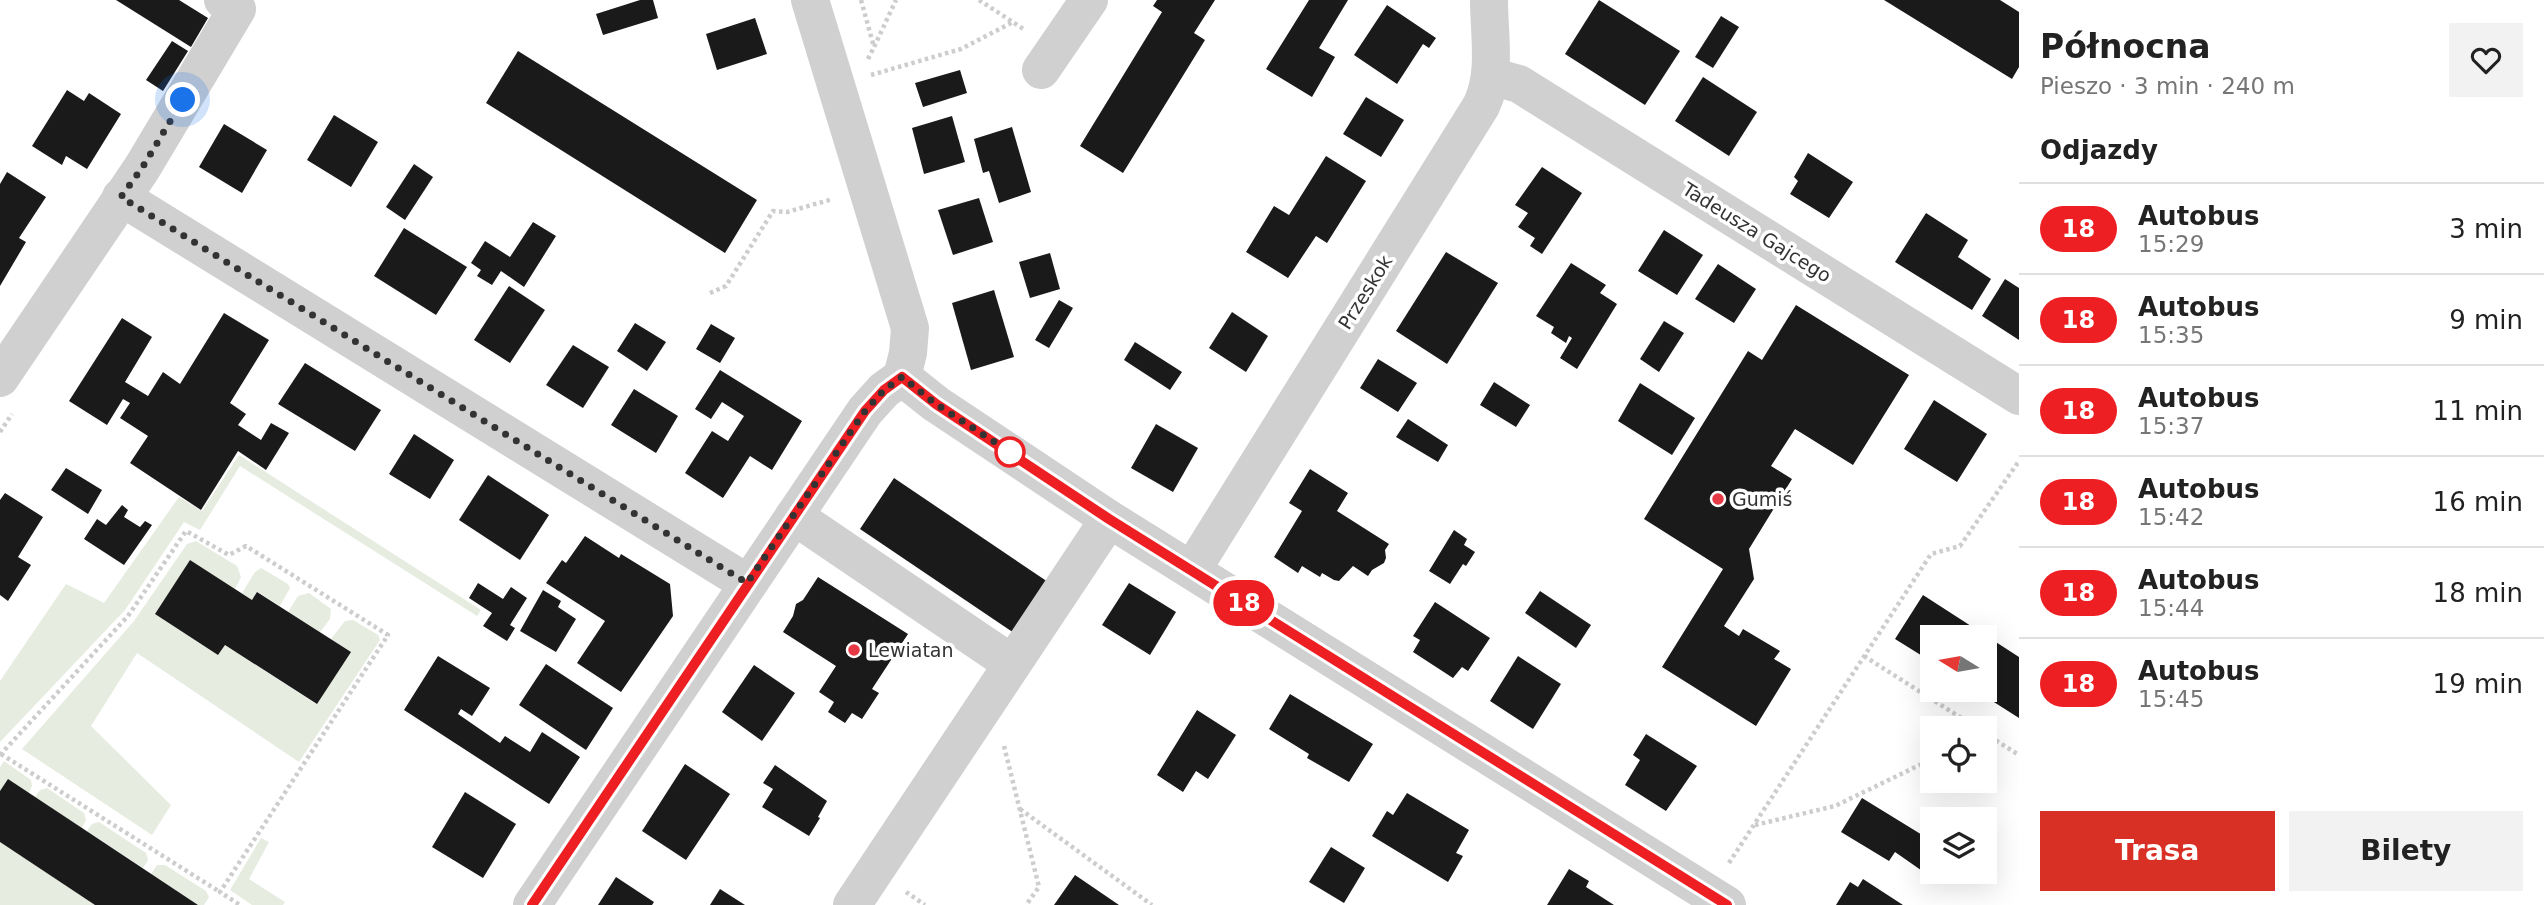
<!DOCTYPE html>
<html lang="pl">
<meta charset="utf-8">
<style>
:root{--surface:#fff;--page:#f2f2f2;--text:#222;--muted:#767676;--line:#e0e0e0;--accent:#d93025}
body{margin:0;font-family:"DejaVu Sans",sans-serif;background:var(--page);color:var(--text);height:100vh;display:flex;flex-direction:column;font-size:26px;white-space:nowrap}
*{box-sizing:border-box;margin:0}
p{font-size:23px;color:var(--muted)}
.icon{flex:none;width:38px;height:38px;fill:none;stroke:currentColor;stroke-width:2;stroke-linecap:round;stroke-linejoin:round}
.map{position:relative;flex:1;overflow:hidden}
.side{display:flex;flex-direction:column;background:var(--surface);width:525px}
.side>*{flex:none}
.badge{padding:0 14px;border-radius:23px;font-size:24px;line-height:46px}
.needle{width:46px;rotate:281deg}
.fabs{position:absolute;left:1920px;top:625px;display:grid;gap:14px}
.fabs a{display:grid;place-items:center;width:77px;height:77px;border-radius:0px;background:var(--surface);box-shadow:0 7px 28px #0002;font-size:35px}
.you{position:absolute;width:35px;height:35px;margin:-18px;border:5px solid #fff;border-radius:50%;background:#1a73e8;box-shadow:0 0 0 10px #1a73e833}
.map>.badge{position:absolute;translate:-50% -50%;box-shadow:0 0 0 4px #fff}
h2{padding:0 21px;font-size:26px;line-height:63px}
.round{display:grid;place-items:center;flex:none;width:74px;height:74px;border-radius:0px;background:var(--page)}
.overview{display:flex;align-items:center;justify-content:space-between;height:119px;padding:0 21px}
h1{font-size:33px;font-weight:700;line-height:52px}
.action{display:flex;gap:14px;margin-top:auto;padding:14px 21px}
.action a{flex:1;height:80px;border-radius:0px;background:var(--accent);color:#fff;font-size:28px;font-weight:700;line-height:80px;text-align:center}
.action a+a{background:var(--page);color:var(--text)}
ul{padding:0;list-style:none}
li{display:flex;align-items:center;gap:21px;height:91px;padding:0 21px;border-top:2px solid var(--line)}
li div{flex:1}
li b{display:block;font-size:26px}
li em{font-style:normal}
li .badge{min-width:77px;font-weight:700;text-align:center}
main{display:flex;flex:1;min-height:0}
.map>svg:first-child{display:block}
.green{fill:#e6ecdf}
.building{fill:#1a1a1a}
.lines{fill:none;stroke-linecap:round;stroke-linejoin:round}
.path{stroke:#cdcdcd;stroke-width:4.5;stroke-dasharray:3.5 3.5;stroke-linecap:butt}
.minor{stroke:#d0d0d0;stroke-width:38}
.line-casing{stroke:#fff;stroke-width:16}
.line{stroke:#ee1f23;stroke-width:10}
.walk{stroke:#333;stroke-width:7;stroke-dasharray:0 12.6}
.stop-dot{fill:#fff;stroke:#ee1f23;stroke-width:3.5}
.poi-dot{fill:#e63946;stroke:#fff;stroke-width:2.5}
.labels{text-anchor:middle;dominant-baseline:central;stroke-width:7;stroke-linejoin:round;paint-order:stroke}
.street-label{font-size:19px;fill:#333;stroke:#fff}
.poi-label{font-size:19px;fill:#333;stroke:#fff;text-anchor:start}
</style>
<main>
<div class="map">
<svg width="2019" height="905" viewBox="0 0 2019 905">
<rect width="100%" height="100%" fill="#fff"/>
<g class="green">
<polygon points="239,455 481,610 477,616 240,466 200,530 184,522 125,610 0,742 0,681 66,584 104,603 179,497 202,511"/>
<polygon points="196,541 237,566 241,577 235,589 190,560 156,613 219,654 225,645 316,704 350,652 331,639 345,621 353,620 378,635 380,640 299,762 137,653 91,726 171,805 152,835 22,749 134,621 187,544"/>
<polygon points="261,568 288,584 290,588 280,606 258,592 252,600 242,593 255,572"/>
<polygon points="309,593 331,609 330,619 320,632 288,612 298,596"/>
<polygon points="4,761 31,780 32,786 29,793 0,791 0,767"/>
<polygon points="47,788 84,813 86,820 82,828 35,797 40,790"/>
<polygon points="99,822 146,853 148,860 143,868 87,831 92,824"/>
<polygon points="261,838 269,842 249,879 285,902 283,905 252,905 230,890"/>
<polygon points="0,842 95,905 0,905"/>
<polygon points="157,865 165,865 206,891 209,897 204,905 198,905 151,874"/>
</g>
<g class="building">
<polygon points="116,0 179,0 208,18 191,47"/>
<polygon points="640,0 653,0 658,18 603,35 596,14"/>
<polygon points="1157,0 1215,0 1194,33 1205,40 1123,173 1080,146 1162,12 1153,6"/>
<polygon points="1309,0 1348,0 1319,48 1335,57 1312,97 1266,69"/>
<polygon points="1599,0 1680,51 1645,105 1565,54"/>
<polygon points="1884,0 2000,0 2019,12 2019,67 2012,79"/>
<polygon points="1387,5 1436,38 1429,48 1423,44 1397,84 1354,55"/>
<polygon points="1721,16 1739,27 1713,68 1695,57"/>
<polygon points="755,18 767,54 717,70 706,34"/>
<polygon points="172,41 188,51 163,91 146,80"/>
<polygon points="518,51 757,200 725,253 486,103"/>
<polygon points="960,70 967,93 923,107 915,83"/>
<polygon points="1703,77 1757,112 1729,156 1675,121"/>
<polygon points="67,90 84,101 89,93 121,114 87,169 66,156 62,165 32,146"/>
<polygon points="1366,97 1404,120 1381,157 1343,134"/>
<polygon points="334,115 378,142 351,187 307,160"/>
<polygon points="952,116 965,162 924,174 912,128"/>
<polygon points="224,124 267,150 242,193 199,167"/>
<polygon points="1012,127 1031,192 999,203 989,171 983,173 974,139"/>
<polygon points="1808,153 1853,182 1829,218 1790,194 1798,181 1794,177"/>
<polygon points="1326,156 1366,181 1327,243 1316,236 1288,278 1246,252 1274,206 1289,215"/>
<polygon points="414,164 433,177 405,220 386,207"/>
<polygon points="1542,167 1582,193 1542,254 1530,246 1535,238 1518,227 1528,213 1515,205"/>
<polygon points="7,172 46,197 19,238 26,242 0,286 0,184"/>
<polygon points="979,198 993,242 953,255 938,210"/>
<polygon points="1926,213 1968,240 1958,257 1991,279 1972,310 1895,262"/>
<polygon points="533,222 556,236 524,287 501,271 492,285 477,276 481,270 471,263 485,241 510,257"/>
<polygon points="404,228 467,267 436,315 374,276"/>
<polygon points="1664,230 1703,255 1677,295 1638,271"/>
<polygon points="1446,252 1498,283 1447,364 1396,331"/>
<polygon points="1050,253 1060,289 1030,298 1019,262"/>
<polygon points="1571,263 1606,285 1600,293 1617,304 1577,369 1560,358 1572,338 1569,336 1566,343 1551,333 1554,327 1536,316"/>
<polygon points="1718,264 1756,289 1734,323 1695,299"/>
<polygon points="2005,279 2019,288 2019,340 1982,316"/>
<polygon points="509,286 545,310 510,363 474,340"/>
<polygon points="994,290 1014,357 971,370 952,303"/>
<polygon points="1059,300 1073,308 1049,348 1035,340"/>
<polygon points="1796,305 1909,375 1853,465 1795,429 1771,466 1792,479 1749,549 1754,579 1724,626 1739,636 1743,629 1780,651 1774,659 1791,669 1756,726 1662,667 1723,569 1644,519 1748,351 1762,360"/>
<polygon points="1232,312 1268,336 1246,372 1209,348"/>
<polygon points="224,313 269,340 230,403 246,414 238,425 261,440 271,423 289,433 266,470 238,451 201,510 130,463 148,436 120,418 130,403 123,399 107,425 69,401 122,318 152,337 125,382 148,396 163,372 180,384"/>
<polygon points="1664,321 1684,333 1659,372 1640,359"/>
<polygon points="635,323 666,342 647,371 617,351"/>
<polygon points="711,324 735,338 720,363 696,349"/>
<polygon points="1135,342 1182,372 1170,390 1124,360"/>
<polygon points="573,345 609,367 583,408 546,385"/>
<polygon points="1378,359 1417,383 1398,412 1360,388"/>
<polygon points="305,363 381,410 355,451 278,404"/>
<polygon points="720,370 802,421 772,470 750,456 723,498 685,473 712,431 728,441 744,416 722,402 711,419 695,409"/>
<polygon points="1494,382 1530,405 1516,427 1480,405"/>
<polygon points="1640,383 1695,418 1672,455 1618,421"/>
<polygon points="634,389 678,416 656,453 611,425"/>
<polygon points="1934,400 1987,434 1957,482 1904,449"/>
<polygon points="1408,419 1448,445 1438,462 1396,437"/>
<polygon points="1156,424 1198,448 1173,492 1131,468"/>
<polygon points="414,434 454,460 430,499 389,474"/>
<polygon points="66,468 102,490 88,514 51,490"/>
<polygon points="1310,469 1348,493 1337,511 1389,544 1385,550 1386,558 1384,563 1372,570 1368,576 1353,566 1339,581 1334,580 1322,573 1320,577 1302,566 1298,573 1274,557 1302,511 1289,503"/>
<polygon points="488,475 549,515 520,560 459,520"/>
<polygon points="894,478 1048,582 1014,633 860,529"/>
<polygon points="5,493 43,517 18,557 31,565 8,601 0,595 0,500"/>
<polygon points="122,505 128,510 124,517 140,527 145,521 152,525 124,565 84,539 97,519 106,525"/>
<polygon points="1454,530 1467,539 1464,545 1475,552 1466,566 1463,564 1450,584 1429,571"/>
<polygon points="585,536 619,558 621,554 670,584 673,616 621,692 577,663 605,621 546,583 562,560 566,563"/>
<polygon points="190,560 252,600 257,592 351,652 317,704 225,645 218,655 155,614"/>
<polygon points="818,577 908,634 872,689 879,693 862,719 852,713 845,723 828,712 834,702 819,692 836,666 783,632 793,616 796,604 803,600"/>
<polygon points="478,583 503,599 511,587 527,598 510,625 515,628 507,641 483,626 492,613 469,598"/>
<polygon points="1129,583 1176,612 1150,655 1102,625"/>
<polygon points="543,590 561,601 558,607 576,619 556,652 520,631"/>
<polygon points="1540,591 1591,625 1576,648 1525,613"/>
<polygon points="1923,595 2019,657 2019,718 1975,690 1984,690 1984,637 1932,637 1932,662 1895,639"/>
<polygon points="1435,602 1490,638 1468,671 1462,667 1453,678 1413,652 1420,640 1413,636"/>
<polygon points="438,656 490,688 472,716 461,709 458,714 500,743 505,736 530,752 542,732 580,757 549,804 404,710"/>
<polygon points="1518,656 1561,684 1533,729 1490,701"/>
<polygon points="546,664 613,708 586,750 519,705"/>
<polygon points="754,665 795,693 762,741 722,712"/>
<polygon points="1290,694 1373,744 1349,782 1307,758 1309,754 1269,729"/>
<polygon points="1197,710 1236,735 1208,779 1196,771 1183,792 1157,775"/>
<polygon points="1646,734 1697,766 1666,811 1625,785 1640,760 1633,755"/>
<polygon points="685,764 730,794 686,860 642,831"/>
<polygon points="775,765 827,801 818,817 820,818 809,836 762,807 773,789 763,783"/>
<polygon points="8,779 82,828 198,905 95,905 0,842 0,791"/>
<polygon points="465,792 516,824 483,878 432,847"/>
<polygon points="1407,793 1469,830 1456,853 1463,856 1448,882 1372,836 1387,811 1393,815"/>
<polygon points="1862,798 1932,841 1932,869 1928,875 1895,852 1889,861 1841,832"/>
<polygon points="1331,847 1365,868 1344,903 1309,882"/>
<polygon points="1569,869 1589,881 1586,887 1614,905 1547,905"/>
<polygon points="1075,875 1119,905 1054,905"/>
<polygon points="616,877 654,902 652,905 598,905"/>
<polygon points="1863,879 1903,905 1836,905 1850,882 1858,887"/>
<polygon points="720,889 745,905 710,905"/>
</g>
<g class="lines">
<g class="path">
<polyline points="861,0 874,47 896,0"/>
<polyline points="979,0 1025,30"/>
<polyline points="868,59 874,47"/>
<polyline points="871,75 961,49 1013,22"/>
<polyline points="710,293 726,286 773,211 787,212 833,199"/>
<polyline points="0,432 12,414"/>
<polyline points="1864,656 1977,728"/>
<polyline points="1984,733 2019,755"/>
<polyline points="1004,746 1039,887 1026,905"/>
<polyline points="1,754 220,892"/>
<polyline points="0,755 128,616 186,531 229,555 246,546 388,635 220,892 240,905"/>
<polyline points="1020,809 1152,905"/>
<polyline points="1755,825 1835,806 1932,759"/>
<polyline points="1729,863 1931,554 1960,546 2019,461"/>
<polyline points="906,892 925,905"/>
</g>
<g class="minor">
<polyline points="810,0 910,328 908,353 902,377"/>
<polyline points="1041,70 1089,0"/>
<polyline points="1490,76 1519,84 2019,396"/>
<polyline points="121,197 747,583"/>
<polyline points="902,377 936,404 1109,519 1727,905"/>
<polyline points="0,378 142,168 237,9 223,0"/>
<polyline points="794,516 1011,663"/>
<path d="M 1192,570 L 1481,106 C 1497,74 1489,35 1489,0"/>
<polyline points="532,905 865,411 884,390 902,377"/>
<polyline points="852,905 1109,519"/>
</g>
</g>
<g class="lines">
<g class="line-casing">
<polyline id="line" points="532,905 865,411 884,390 902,377 936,404 1109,519 1727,905"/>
</g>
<use href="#line" class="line"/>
<polyline class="walk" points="183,100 142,168 121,197 747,583 865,411 884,390 902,377 936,404 1010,452"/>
</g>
<circle class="stop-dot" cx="1010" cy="452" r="14"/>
<g class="poi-dot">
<circle cx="1718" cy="499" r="7"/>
<circle cx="854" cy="650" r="7"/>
</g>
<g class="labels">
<g class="street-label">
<text transform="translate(1757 232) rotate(32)">Tadeusza Gajcego</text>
<text transform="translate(1365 292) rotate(-58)">Przeskok</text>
</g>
<g class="poi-label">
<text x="1732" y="499">Gumiś</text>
<text x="868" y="650">Lewiatan</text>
</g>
</g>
</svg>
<div class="fabs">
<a><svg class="needle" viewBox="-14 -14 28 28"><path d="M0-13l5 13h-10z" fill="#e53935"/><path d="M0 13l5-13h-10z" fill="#767676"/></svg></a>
<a><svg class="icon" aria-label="locate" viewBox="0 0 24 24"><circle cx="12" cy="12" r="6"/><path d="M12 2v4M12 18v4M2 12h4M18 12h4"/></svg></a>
<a><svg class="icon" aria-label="layers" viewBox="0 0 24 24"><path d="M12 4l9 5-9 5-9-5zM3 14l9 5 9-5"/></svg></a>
</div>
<div class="you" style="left:183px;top:100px"></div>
<b class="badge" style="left:1244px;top:603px;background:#ee1f23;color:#fff">18</b>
</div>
<section class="side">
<div class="overview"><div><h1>Północna</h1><p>Pieszo · 3 min · 240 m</p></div><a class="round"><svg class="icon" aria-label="heart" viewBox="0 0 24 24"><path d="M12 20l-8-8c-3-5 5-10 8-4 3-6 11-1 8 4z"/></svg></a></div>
<h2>Odjazdy</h2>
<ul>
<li><span class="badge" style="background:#ee1f23;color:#fff">18</span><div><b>Autobus</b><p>15:29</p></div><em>3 min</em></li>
<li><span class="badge" style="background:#ee1f23;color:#fff">18</span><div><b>Autobus</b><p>15:35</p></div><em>9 min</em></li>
<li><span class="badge" style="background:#ee1f23;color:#fff">18</span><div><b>Autobus</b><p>15:37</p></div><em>11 min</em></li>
<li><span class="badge" style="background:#ee1f23;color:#fff">18</span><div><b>Autobus</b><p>15:42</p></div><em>16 min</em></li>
<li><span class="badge" style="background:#ee1f23;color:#fff">18</span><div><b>Autobus</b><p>15:44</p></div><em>18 min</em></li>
<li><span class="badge" style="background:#ee1f23;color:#fff">18</span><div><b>Autobus</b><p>15:45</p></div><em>19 min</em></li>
</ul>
<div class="action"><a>Trasa</a><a>Bilety</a></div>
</section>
</main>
